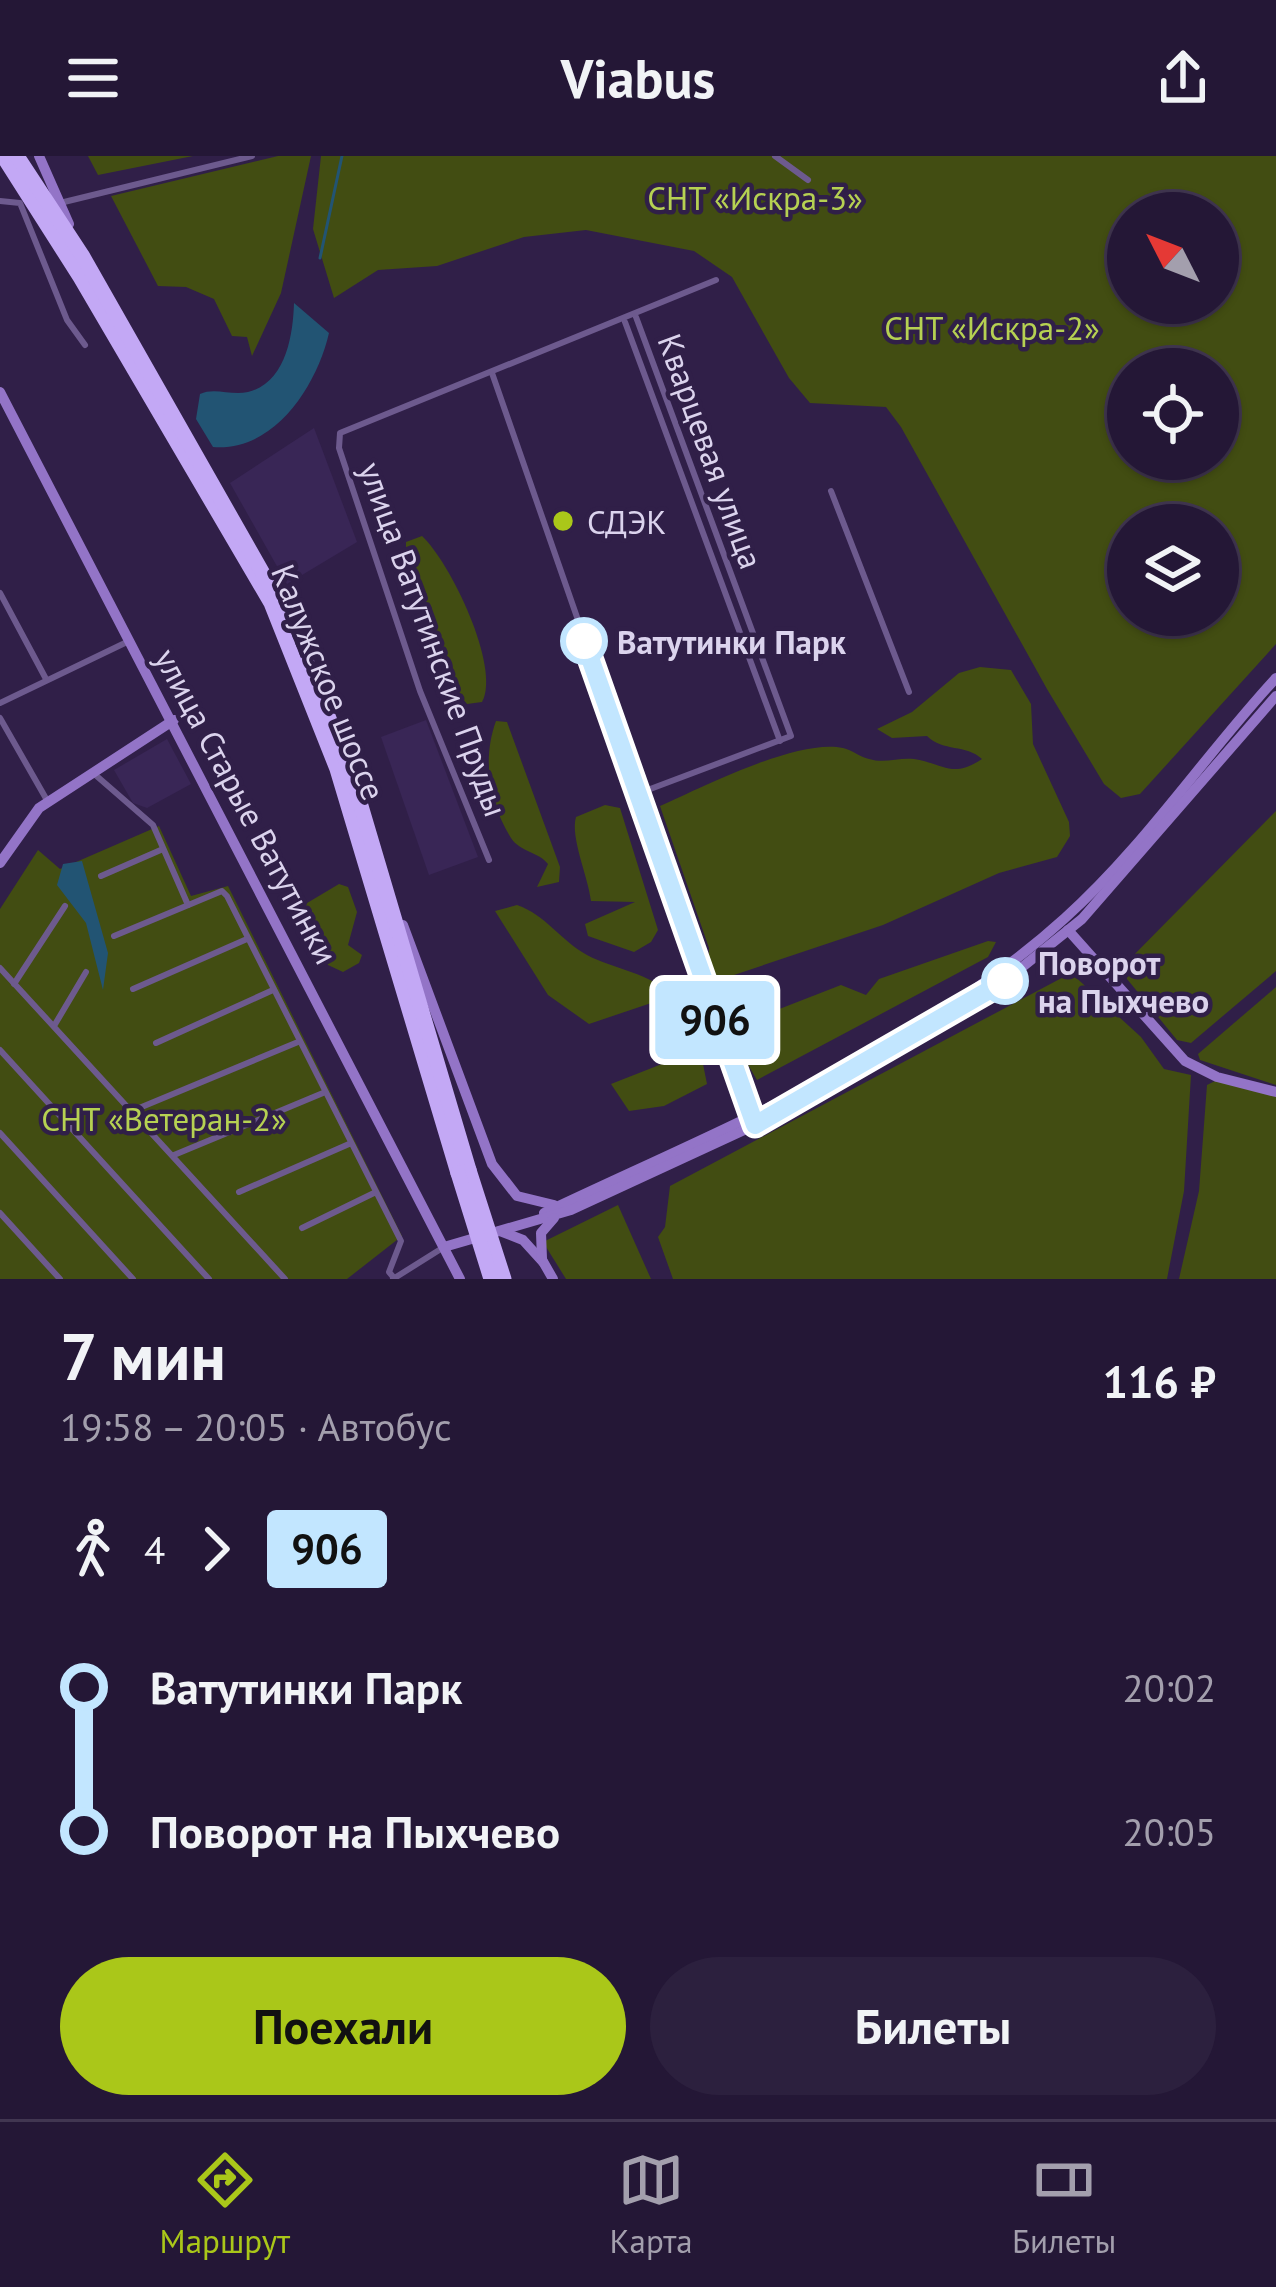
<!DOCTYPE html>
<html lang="ru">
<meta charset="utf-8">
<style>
:root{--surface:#241736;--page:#2c203e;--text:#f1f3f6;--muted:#a39fad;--line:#413651;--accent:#aac719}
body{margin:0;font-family:"PT Sans",sans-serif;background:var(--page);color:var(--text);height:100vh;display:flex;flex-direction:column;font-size:45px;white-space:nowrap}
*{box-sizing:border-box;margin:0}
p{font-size:39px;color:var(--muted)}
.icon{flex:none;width:66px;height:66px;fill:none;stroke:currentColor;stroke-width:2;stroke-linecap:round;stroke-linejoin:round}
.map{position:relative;height:1123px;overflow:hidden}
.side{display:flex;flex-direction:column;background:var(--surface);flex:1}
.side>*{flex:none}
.badge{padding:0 24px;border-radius:9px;font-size:42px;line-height:78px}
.needle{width:78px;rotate:312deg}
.buttons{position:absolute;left:1107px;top:36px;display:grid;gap:24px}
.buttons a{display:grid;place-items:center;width:132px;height:132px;border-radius:50%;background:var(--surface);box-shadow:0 3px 9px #0004,0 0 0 3px var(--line);font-size:60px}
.map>.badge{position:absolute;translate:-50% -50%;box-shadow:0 0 0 6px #fff}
.legs{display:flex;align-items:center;gap:18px;height:132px;padding:0 60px;font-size:39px}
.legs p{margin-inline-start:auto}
.head{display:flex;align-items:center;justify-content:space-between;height:204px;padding:0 60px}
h1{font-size:66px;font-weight:700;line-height:90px}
.primary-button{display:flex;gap:24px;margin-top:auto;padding:24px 60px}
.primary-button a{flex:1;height:138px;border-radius:72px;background:var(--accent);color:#111;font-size:48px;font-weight:700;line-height:138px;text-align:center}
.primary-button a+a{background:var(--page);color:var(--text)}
ul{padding:0 60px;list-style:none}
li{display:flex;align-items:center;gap:42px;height:144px;font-size:45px}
li i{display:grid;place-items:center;width:18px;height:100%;margin:0 15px;background:currentColor}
li i::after{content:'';width:30px;height:30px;margin:-15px;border:9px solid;border-radius:50%;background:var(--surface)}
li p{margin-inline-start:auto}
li:first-child i{background:linear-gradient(#0000 50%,currentColor 0)}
li:last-child i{background:linear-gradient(currentColor 50%,#0000 0)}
header{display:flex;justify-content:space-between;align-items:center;height:156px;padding:0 60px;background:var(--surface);font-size:54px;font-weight:700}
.tab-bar{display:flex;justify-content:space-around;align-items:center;height:168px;border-top:3px solid var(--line);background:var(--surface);font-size:33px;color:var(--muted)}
.tab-bar a{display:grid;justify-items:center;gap:6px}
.tab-bar .current{color:var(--accent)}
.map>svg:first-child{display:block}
.built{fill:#392656}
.green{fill:#424d12;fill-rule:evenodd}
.water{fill:#225473}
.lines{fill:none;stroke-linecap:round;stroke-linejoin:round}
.stream{stroke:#225473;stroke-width:3}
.street{stroke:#6d5a8e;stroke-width:6}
.secondary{stroke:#9374c7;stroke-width:10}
.highway{stroke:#c3a8f5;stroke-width:15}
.highway-bridge{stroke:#c3a8f5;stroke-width:15}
.line-1-casing{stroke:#fff;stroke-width:27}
.line-1{stroke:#c2e6ff;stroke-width:18}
.poi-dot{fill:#aac719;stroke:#301f48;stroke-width:4.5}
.stop-1-dot{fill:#fff;stroke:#c2e6ff;stroke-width:6}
.labels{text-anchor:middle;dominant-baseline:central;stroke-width:9;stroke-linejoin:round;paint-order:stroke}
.park-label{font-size:33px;fill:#b6d152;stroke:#301f48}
.street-label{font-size:33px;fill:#dbd3ed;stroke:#301f48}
.poi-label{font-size:33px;fill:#dbd3ed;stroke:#301f48;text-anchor:start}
.stop-label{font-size:33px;font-weight:bold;fill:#dbd3ed;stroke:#301f48;text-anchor:start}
</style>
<header><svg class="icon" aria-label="menu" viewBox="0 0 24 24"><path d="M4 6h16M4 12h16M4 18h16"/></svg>Viabus<svg class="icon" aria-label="share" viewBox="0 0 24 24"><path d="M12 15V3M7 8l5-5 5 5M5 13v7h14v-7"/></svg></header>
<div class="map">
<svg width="1276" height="1123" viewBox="0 0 1276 1123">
<rect width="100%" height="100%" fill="#301f48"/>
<g class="built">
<polygon points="314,272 357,386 287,428 230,327"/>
<polygon points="426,564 478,701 429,719 381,581"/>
<polygon points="167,583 191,628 147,652 133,647 114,614"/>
</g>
<g class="green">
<polygon points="88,0 193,0 98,19"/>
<polygon points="278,0 311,0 281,137 252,200 247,181 232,180 214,143 186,131 158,130 111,40"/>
<path d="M 321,0 L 1276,0 L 1276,488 L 1140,638 L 1121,642 L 1104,628 L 1047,533 L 901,271 L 886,251 L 810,247 L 789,222 L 732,121 L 694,95 L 586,74 L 524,81 L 437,110 L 378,114 L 334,142 L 313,73 ZM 1128,57 L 1218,57 L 1218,147 L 1128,147 ZM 1128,213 L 1218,213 L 1218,303 L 1128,303 ZM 1128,369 L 1218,369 L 1218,459 L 1128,459 Z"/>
<path d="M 422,380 C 450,406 501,511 482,546 L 467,548 L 458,537 L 406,397 L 406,386 Z"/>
<path d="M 980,511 L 1011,514 L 1031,548 L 1033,588 L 1069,666 L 1070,680 L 1057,701 L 999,717 L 883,769 L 707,828 L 709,792 L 660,650 C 703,631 798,582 843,592 C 852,594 860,601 869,603 C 885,608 899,601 914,603 C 945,608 952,623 982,603 C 966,588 943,596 927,580 L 892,582 L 877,573 L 912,556 L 959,517 Z"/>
<path d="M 496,565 L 507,566 L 560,711 L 559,726 L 537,731 L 548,708 C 539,696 520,696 511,682 C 489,647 482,603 496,565 Z"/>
<path d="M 605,649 L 620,652 L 658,774 L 651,786 L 634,796 L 588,780 L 585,768 L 635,746 L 591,745 C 588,720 570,681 576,661 Z"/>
<polygon points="1276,655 1276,815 1191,887 1177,884 1127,823 1123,810"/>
<polygon points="159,670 191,740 228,730 402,1080 347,1123 0,1123 0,753 38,694 60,713"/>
<polygon points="339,728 348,731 357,756 348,789 362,799 359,807 343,816 328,809 297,753"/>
<path d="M 517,749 C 546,759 560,784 587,799 C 615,814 650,816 672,840 L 589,868 L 548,839 L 495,755 Z"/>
<polygon points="988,785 996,786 988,801 757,924 730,878 733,871 841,829 866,839 879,823"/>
<polygon points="1071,817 1141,881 1164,913 1191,919 1184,1035 1167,1123 673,1123 658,1081 665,1071 670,1030"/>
<polygon points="1276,831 1276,929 1200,904 1198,898"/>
<polygon points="700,893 707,928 664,950 629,955 611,928"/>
<polygon points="1217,924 1276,940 1276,1123 1179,1123 1199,1035 1207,929"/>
<polygon points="618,1049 651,1123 566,1123 543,1086"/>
</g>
<g class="water">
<path d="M 294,147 L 329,177 C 317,229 275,296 213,291 L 196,263 L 200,238 C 215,231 231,240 248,236 C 286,227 293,179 294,147 Z"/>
<polygon points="82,705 108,797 103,834 86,767 57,729 63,708"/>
</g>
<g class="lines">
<polyline class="stream" points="320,102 342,0"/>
<g class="street">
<polyline points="775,0 808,24"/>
<polyline points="0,45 20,47 67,164 85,189"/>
<polyline points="60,47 252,0"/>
<polyline points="636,161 791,580 637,638"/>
<polyline points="625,166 780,585"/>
<polyline points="492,217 751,961"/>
<polyline points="831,335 909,536"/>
<polyline points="0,437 46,523"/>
<polyline points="0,547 127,486"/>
<polyline points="0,562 48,646"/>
<polyline points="92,616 153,669 188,749"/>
<polyline points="489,704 420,535 339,292 340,277 716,124"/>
<polyline points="101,720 163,693"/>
<polyline points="114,780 222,735 227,740 401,1085 389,1116 394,1122"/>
<polyline points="0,812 285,1123"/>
<polyline points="14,828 65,750"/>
<polyline points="133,833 247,783"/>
<polyline points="54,870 86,816"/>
<polyline points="156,887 273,834"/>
<polyline points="0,894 209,1123"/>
<polyline points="132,955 298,886"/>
<polyline points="0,977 133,1123"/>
<polyline points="174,999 323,937"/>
<polyline points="239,1036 349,988"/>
<polyline points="0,1057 60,1123"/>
<polyline points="302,1072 374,1037"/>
<polyline points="393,1123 444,1091"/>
</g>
<g class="secondary">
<polyline points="39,0 69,68"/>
<polyline points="0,236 460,1123"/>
<polyline points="0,707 39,652 174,564"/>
<polyline points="403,769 492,1008 517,1040 554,1049"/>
<polyline points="1068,774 1185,905 1217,921 1276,936"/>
<path d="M 544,1057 C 721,973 918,895 1065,762 C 1145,690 1204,600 1276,522"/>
<polyline points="500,1075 523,1084 543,1106"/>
<polyline points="444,1091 571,1054 755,969 1005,825 1082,763 1276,540"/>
<polyline points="541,1102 553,1123"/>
<polyline points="542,1103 541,1077 554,1062"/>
</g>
<g class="highway">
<polyline points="3,0 80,121 271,447 337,613 458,1017"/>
<polyline points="17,0 82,99 286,458"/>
<polyline points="307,507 353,623 469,1014"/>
</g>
<g class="highway-bridge">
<polyline points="469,1014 504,1123"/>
<polyline points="458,1017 491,1123"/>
</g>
</g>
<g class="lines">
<g class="line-1-casing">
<polyline id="line-1" points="584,485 755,969 1005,825"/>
</g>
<use href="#line-1" class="line-1"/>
</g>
<circle class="poi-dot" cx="563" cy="365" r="12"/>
<g class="stop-1-dot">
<circle cx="584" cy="485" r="21"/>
<circle cx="1005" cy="825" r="21"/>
</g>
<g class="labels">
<g class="park-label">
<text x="755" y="41">СНТ «Искра-3»</text>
<text x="992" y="171">СНТ «Искра-2»</text>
<text x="164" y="962">СНТ «Ветеран-2»</text>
</g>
<g class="street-label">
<text transform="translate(711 295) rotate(70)">Кварцевая улица</text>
<text transform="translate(434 483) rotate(70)">улица Ватутинские Пруды</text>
<text transform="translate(329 526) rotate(68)">Калужское шоссе</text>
<text transform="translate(247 650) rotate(62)">улица Старые Ватутинки</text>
</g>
<g class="poi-label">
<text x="587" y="365">СДЭК</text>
</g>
<g class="stop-label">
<text x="617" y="485">Ватутинки Парк</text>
<text x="1038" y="806">Поворот<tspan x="1038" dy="38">на Пыхчево</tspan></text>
</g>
</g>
</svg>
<div class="buttons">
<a><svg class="needle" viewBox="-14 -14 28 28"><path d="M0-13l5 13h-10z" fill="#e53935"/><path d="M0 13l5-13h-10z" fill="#a39fad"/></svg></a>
<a><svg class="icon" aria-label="locate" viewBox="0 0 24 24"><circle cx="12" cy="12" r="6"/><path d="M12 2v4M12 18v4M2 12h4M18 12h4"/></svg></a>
<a><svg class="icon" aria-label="layers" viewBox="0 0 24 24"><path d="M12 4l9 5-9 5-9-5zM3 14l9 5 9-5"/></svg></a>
</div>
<b class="badge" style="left:715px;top:864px;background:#c2e6ff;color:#111">906</b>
</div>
<section class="side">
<div class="head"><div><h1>7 мин</h1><p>19:58 – 20:05 · Автобус</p></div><b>116 ₽</b></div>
<div class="legs"><svg class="icon" aria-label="walk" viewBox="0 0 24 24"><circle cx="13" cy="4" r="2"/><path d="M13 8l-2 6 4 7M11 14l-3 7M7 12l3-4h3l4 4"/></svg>4<svg class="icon" aria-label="forward" viewBox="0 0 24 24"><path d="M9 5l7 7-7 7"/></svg><b class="badge" style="background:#c2e6ff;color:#111">906</b></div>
<ul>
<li><i style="color:#c2e6ff"></i><b>Ватутинки Парк</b><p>20:02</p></li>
<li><i style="color:#c2e6ff"></i><b>Поворот на Пыхчево</b><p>20:05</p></li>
</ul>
<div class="primary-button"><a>Поехали</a><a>Билеты</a></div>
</section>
<nav class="tab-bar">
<a class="current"><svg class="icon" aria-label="directions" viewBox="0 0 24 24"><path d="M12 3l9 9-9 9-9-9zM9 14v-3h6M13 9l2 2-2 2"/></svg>Маршрут</a>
<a><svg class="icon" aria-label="map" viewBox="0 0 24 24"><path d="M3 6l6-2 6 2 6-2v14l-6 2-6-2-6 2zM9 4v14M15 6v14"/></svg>Карта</a>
<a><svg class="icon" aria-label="tickets" viewBox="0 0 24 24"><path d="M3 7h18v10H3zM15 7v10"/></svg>Билеты</a>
</nav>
